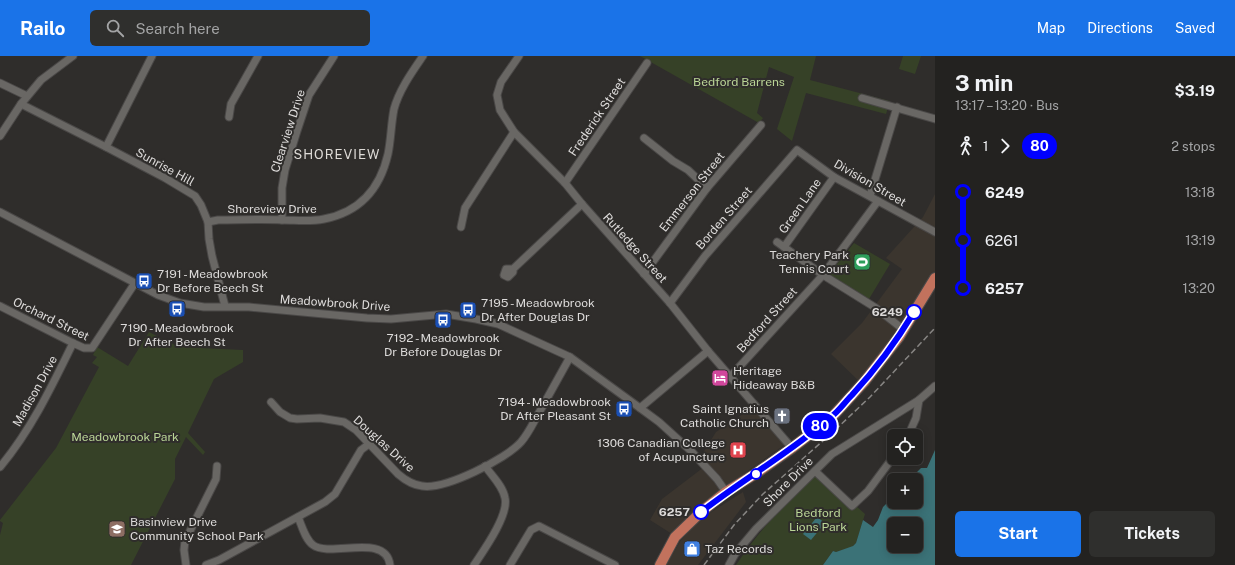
<!DOCTYPE html>
<meta charset="utf-8">
<style>
:root{--surface:#232220;--page:#2f2f2d;--text:#f1f3f6;--muted:#a3a4a5;--line:#403f3e;--accent:#1a73e8}
body{margin:0;font-family:"Public Sans",sans-serif;background:var(--page);color:var(--text);height:100vh;display:flex;flex-direction:column;font-size:15px;white-space:nowrap}
*{box-sizing:border-box;margin:0}
p{font-size:13px;color:var(--muted)}
.icon{flex:none;width:22px;height:22px;fill:none;stroke:currentColor;stroke-width:2;stroke-linecap:round;stroke-linejoin:round}
.map{position:relative;flex:1;overflow:hidden}
.panel{display:flex;flex-direction:column;background:var(--surface);width:300px}
.panel>*{flex:none}
.badge{padding:0 8px;border-radius:13px;font-size:14px;line-height:26px}
.fabs{position:absolute;left:887px;top:373px;display:grid;gap:8px}
.fabs a{display:grid;place-items:center;width:36px;height:36px;border-radius:6px;background:var(--surface);box-shadow:0 2px 10px #0003,0 0 0 1px var(--line);font-size:20px}
.map>.badge{position:absolute;translate:-50% -50%;box-shadow:0 0 0 2px #fff}
.legs{display:flex;align-items:center;gap:6px;height:44px;padding:0 20px;font-size:13px}
.legs p{margin-inline-start:auto}
.head{display:flex;align-items:center;justify-content:space-between;height:68px;padding:0 20px}
h1{font-size:22px;font-weight:700;line-height:30px}
.button{display:flex;gap:8px;margin-top:auto;padding:8px 20px}
.button a{flex:1;height:46px;border-radius:6px;background:var(--accent);color:#fff;font-size:16px;font-weight:700;line-height:46px;text-align:center}
.button a+a{background:var(--page);color:var(--text)}
ul{padding:0 20px;list-style:none}
li{display:flex;align-items:center;gap:14px;height:48px;font-size:15px}
li i{display:grid;place-items:center;width:6px;height:100%;margin:0 5px;background:currentColor}
li i::after{content:'';width:10px;height:10px;margin:-5px;border:3px solid;border-radius:50%;background:var(--surface)}
li p{margin-inline-start:auto}
li:first-child i{background:linear-gradient(#0000 50%,currentColor 0)}
li:last-child i{background:linear-gradient(currentColor 50%,#0000 0)}
header{display:flex;align-items:center;gap:24px;box-sizing:border-box;height:56px;padding:0 20px;background:var(--accent);color:#fff}
header strong{font-size:19px}
nav{display:flex;gap:22px;margin-inline-start:auto;font-size:14px}
.search{width:280px;height:36px;background:var(--page);display:flex;align-items:center;gap:10px;box-sizing:border-box;padding:0 14px;border-radius:6px;color:var(--muted);font-size:15px}
main{display:flex;flex:1;min-height:0}
.map>svg:first-child{display:block}
.built{fill:#3b352e}
.green{fill:#364127}
.water{fill:#3b7277;fill-rule:evenodd}
.lines{fill:none;stroke-linecap:round;stroke-linejoin:round}
.street-casing{stroke:#4a4847;stroke-width:9}
.primary-casing{stroke:#4a4847;stroke-width:12}
.street{stroke:#696764;stroke-width:7}
.primary{stroke:#c2725d;stroke-width:10}
.rail{stroke:#878583;stroke-width:1.5;stroke-dasharray:6 3;stroke-linecap:butt}
.line-1-casing{stroke:#fff;stroke-width:9}
.line-1{stroke:#00f;stroke-width:6}
.stop-1-dot{fill:#fff;stroke:#00f;stroke-width:2}
.labels{text-anchor:middle;dominant-baseline:central;stroke-width:4;stroke-linejoin:round;paint-order:stroke}
.park-label{font-size:12px;fill:#bad596;stroke:#2f2d2b}
.street-label{font-size:12px;fill:#dddbda;stroke:#2f2d2b}
.poi-label{font-size:12px;fill:#dddbda;stroke:#2f2d2b;text-anchor:start}
.stop-label{font-size:12px;font-weight:bold;fill:#dddbda;stroke:#2f2d2b;text-anchor:end}
.neighbourhood-label{font-size:13px;letter-spacing:1px;fill:#dedbd7;stroke:#2f2d2b}
</style>
<header>
<strong>Railo</strong>
<div class="search"><svg class="icon" aria-label="search" viewBox="0 0 24 24"><circle cx="10" cy="10" r="6"/><path d="M15 15l6 6"/></svg>Search here</div>
<nav><a>Map</a><a>Directions</a><a>Saved</a></nav>
</header>
<main>
<div class="map">
<svg width="935" height="509" viewBox="0 0 935 509">
<rect width="100%" height="100%" fill="#2f2d2b"/>
<g class="built">
<polygon points="935,138 935,218 917,249 861,327 831,298 862,267 902,213 886,202 923,161"/>
<polygon points="755,350 790,385 735,424 672,478 650,464 662,443 704,411 698,405 716,376"/>
<polygon points="743,436 746,446 698,509 666,509 681,484 691,473 705,460"/>
</g>
<g class="green">
<polygon points="640,0 816,0 810,24 890,45 886,58 806,37 792,85 777,73 794,21 769,11 757,57 763,62 759,67"/>
<polygon points="903,0 921,0 915,18 899,13"/>
<polygon points="854,187 890,208 869,243 829,218"/>
<polygon points="149,276 179,291 243,294 243,306 214,323 188,377 205,396 203,399 186,381 175,403 175,423 131,509 0,509 0,479 3,467 0,465 0,464 56,392 99,311 92,307 97,301 93,299 97,291 128,310"/>
<path d="M 819,417 L 865,458 L 856,487 L 852,491 L 836,496 L 833,495 L 823,509 L 736,509 C 759,475 787,443 819,417 Z"/>
</g>
<g class="water">
<path d="M 935,394 L 935,509 L 823,509 L 833,495 L 836,496 L 853,490 L 856,487 L 863,464 L 873,471 L 878,464 L 883,451 L 894,440 L 894,446 L 916,446 L 916,424 L 909,424 L 921,412 L 927,412 ZM 894,468 L 916,468 L 916,490 L 894,490 Z"/>
<polygon points="817,461 825,467 811,484 803,478"/>
</g>
<g class="lines">
<g class="street-casing">
<g id="street">
<polyline points="519,0 501,26 497,39 500,54 514,76 565,127 582,148 670,247 708,295 792,392"/>
<polyline points="0,27 27,40"/>
<polyline points="862,42 935,63"/>
<polyline points="21,48 106,91 165,122 195,140 201,149 208,166 209,183 212,200 225,250"/>
<polyline points="229,61 231,48 258,0"/>
<polyline points="0,80 21,48 41,24 73,0"/>
<polyline points="644,82 673,105 688,114 707,132"/>
<polyline points="106,91 152,0"/>
<polyline points="565,127 647,7"/>
<polyline points="870,140 897,51"/>
<polyline points="0,156 135,227 158,239 180,247 204,251 249,251 367,262 391,263 446,258 476,263 498,268 570,301 640,352 659,366 691,395 717,423 726,436"/>
<polyline points="282,164 282,132 285,114 297,75 309,39 334,0"/>
<path d="M 208,166 L 218,164 C 239,164 260,163 282,164 C 296,164 310,166 324,163 C 360,156 380,133 388,98 C 391,84 391,68 394,53 C 399,34 412,16 423,0"/>
<polyline points="461,171 465,152 514,76"/>
<polyline points="777,186 823,219 876,252 904,274"/>
<polyline points="784,191 834,121"/>
<polyline points="513,213 506,213 504,219 508,221 513,216 513,213 582,148"/>
<polyline points="644,218 707,132 761,69"/>
<polyline points="670,247 705,200 797,94 834,121 935,176"/>
<polyline points="0,250 73,287 84,292 92,292 135,227"/>
<polyline points="730,321 823,219 878,145"/>
<path d="M 271,346 L 280,356 L 290,362 L 297,363 L 320,362 L 344,366 L 356,374 L 398,418 C 405,424 413,429 422,430 C 445,434 506,403 521,386 C 529,377 534,365 540,355 C 550,337 560,319 570,301"/>
<polyline points="640,352 708,295"/>
<polyline points="908,380 916,362 919,344"/>
<path d="M 0,411 C 31,374 52,330 73,287"/>
<polyline points="815,415 852,450 868,435 894,400"/>
<path d="M 298,461 C 302,470 305,483 313,489 C 330,502 386,476 390,509"/>
<polyline points="186,509 184,494 185,485 216,423 217,410"/>
<polyline points="206,509 219,504 325,446 335,438 361,394 369,388"/>
<path d="M 474,509 C 484,494 509,459 505,442 C 503,430 492,420 485,410"/>
<polyline points="510,509 531,474 539,470 615,509"/>
<polyline points="729,509 735,498 756,473 832,398 919,344 935,330"/>
</g>
</g>
<g class="primary-casing">
<polyline id="primary" points="660,509 675,481 701,456 726,436 755,418 792,392 832,361 864,326 899,281 935,222"/>
</g>
<use href="#street" class="street"/>
<use href="#primary" class="primary"/>
<polyline class="rail" points="704,509 734,469 763,438 834,375 870,341 935,272"/>
</g>
<g class="lines">
<g class="line-1-casing">
<path id="line-1" d="M 701,456 C 743,423 790,397 831,361 C 839,355 845,346 852,339 C 875,314 896,286 914,256"/>
</g>
<use href="#line-1" class="line-1"/>
</g>
<defs>
<g id="stadium-square" transform="scale(0.9)"><rect x="-9" y="-9" width="18" height="18" rx="4" fill="#2e9e5b" stroke="#2f2d2b"/><path d="M0-5a6.5 5 0 1 0 0 10a6.5 5 0 1 0 0-10ZM-3.5-1.8h7v3.6h-7Z" fill="#fff"/></g>
<g id="bus-square" transform="scale(0.9)"><rect x="-9" y="-9" width="18" height="18" rx="4" fill="#1a4fb4" stroke="#2f2d2b"/><path d="M-5-6H5V4H4V6H2V4H-2V6H-4V4H-5ZM-3.5-4V0h7V-4ZM-3.5 1.2v1.5H-2V1.2ZM2 1.2v1.5H3.5V1.2Z" fill="#fff"/></g>
<g id="hotel-square" transform="scale(0.9)"><rect x="-9" y="-9" width="18" height="18" rx="4" fill="#d1479c" stroke="#2f2d2b"/><path d="M-6-4.5h1.5V1H6V5H4.5V3h-9V5H-6ZM-4 0a1.8 1.8 0 1 1 3.6 0ZM.5 0V-2.5h3Q6-2.5 6 0Z" fill="#fff"/></g>
<g id="church-square" transform="scale(0.9)"><rect x="-9" y="-9" width="18" height="18" rx="4" fill="#6b7280" stroke="#2f2d2b"/><path d="M-1.2-6h2.4v3.5h3.3v2.4h-3.3V6h-2.4V-.1h-3.3v-2.4h3.3Z" fill="#fff"/></g>
<g id="hospital-square" transform="scale(0.9)"><rect x="-9" y="-9" width="18" height="18" rx="4" fill="#e0444e" stroke="#2f2d2b"/><path d="M-5-5h3v3.5h4V-5h3V5h-3V1.5h-4V5h-3Z" fill="#fff"/></g>
<g id="school-square" transform="scale(0.9)"><rect x="-9" y="-9" width="18" height="18" rx="4" fill="#8d6e63" stroke="#2f2d2b"/><path d="M0-5L7-2L0 1L-7-2ZM-4 1L0 2.5L4 1V4Q0 6-4 4Z" fill="#fff"/></g>
<g id="shop-square" transform="scale(0.9)"><rect x="-9" y="-9" width="18" height="18" rx="4" fill="#3f7fe0" stroke="#2f2d2b"/><path d="M-5-2.5h2.3a2.7 3.5 0 0 1 5.4 0H5L5.5 6h-11ZM-1.5-2.5h3a1.5 2.3 0 0 0-3 0Z" fill="#fff"/></g>
</defs>
<g fill-rule="evenodd">
<use href="#stadium-square" x="862" y="206"/>
<use href="#bus-square" x="144" y="225"/>
<use href="#bus-square" x="177" y="253"/>
<use href="#bus-square" x="468" y="254"/>
<use href="#bus-square" x="443" y="264"/>
<use href="#hotel-square" x="720" y="322"/>
<use href="#bus-square" x="624" y="353"/>
<use href="#church-square" x="782" y="360"/>
<use href="#hospital-square" x="738" y="394"/>
<use href="#school-square" x="117" y="473"/>
<use href="#shop-square" x="692" y="493"/>
</g>
<g class="stop-1-dot">
<circle cx="914" cy="256" r="7"/>
<circle cx="756" cy="418" r="5"/>
<circle cx="701" cy="456" r="7"/>
</g>
<g class="labels">
<g class="park-label">
<text x="739" y="26">Bedford Barrens</text>
<text x="125" y="381">Meadowbrook Park</text>
<text x="818" y="457">Bedford<tspan x="818" dy="14">Lions Park</tspan></text>
</g>
<g class="street-label">
<text transform="translate(597 61) rotate(-56)">Frederick Street</text>
<text transform="translate(288 75) rotate(-72)">Clearview Drive</text>
<text transform="translate(165 111) rotate(29)">Sunrise Hill</text>
<text transform="translate(870 127) rotate(30)">Division Street</text>
<text transform="translate(692 136) rotate(-52)">Emmerson Street</text>
<text transform="translate(800 150) rotate(-55)">Green Lane</text>
<text x="272" y="153">Shoreview Drive</text>
<text transform="translate(724 162) rotate(-49)">Borden Street</text>
<text transform="translate(635 192) rotate(48)">Rutledge Street</text>
<text transform="translate(335 247) rotate(4)">Meadowbrook Drive</text>
<text transform="translate(51 263) rotate(26)">Orchard Street</text>
<text transform="translate(767 264) rotate(-48)">Bedford Street</text>
<text transform="translate(35 335) rotate(-61)">Madison Drive</text>
<text transform="translate(384 388) rotate(42)">Douglas Drive</text>
<text transform="translate(788 426) rotate(-45)">Shore Drive</text>
</g>
<g class="poi-label">
<text x="849" y="199" text-anchor="end">Teachery Park<tspan x="849" dy="14">Tennis Court</tspan></text>
<text x="157" y="218">7191 - Meadowbrook<tspan x="157" dy="14">Dr Before Beech St</tspan></text>
<text x="481" y="247">7195 - Meadowbrook<tspan x="481" dy="14">Dr After Douglas Dr</tspan></text>
<text x="177" y="272" text-anchor="middle">7190 - Meadowbrook<tspan x="177" dy="14">Dr After Beech St</tspan></text>
<text x="443" y="282" text-anchor="middle">7192 - Meadowbrook<tspan x="443" dy="14">Dr Before Douglas Dr</tspan></text>
<text x="733" y="315">Heritage<tspan x="733" dy="14">Hideaway B&amp;B</tspan></text>
<text x="611" y="346" text-anchor="end">7194 - Meadowbrook<tspan x="611" dy="14">Dr After Pleasant St</tspan></text>
<text x="769" y="353" text-anchor="end">Saint Ignatius<tspan x="769" dy="14">Catholic Church</tspan></text>
<text x="725" y="387" text-anchor="end">1306 Canadian College<tspan x="725" dy="14">of Acupuncture</tspan></text>
<text x="130" y="466">Basinview Drive<tspan x="130" dy="14">Community School Park</tspan></text>
<text x="705" y="493">Taz Records</text>
</g>
<g class="stop-label">
<text x="903" y="256">6249</text>
<text x="690" y="456">6257</text>
</g>
<g class="neighbourhood-label">
<text x="337" y="98">SHOREVIEW</text>
</g>
</g>
</svg>
<div class="fabs">
<a><svg class="icon" aria-label="locate" viewBox="0 0 24 24"><circle cx="12" cy="12" r="6"/><path d="M12 2v4M12 18v4M2 12h4M18 12h4"/></svg></a>
<a>+</a>
<a>−</a>
</div>
<b class="badge" style="left:820px;top:370px;background:#00f;color:#fff">80</b>
</div>
<section class="panel">
<div class="head"><div><h1>3 min</h1><p>13:17 – 13:20 · Bus</p></div><b>$3.19</b></div>
<div class="legs"><svg class="icon" aria-label="walk" viewBox="0 0 24 24"><circle cx="13" cy="4" r="2"/><path d="M13 8l-2 6 4 7M11 14l-3 7M7 12l3-4h3l4 4"/></svg>1<svg class="icon" aria-label="forward" viewBox="0 0 24 24"><path d="M9 5l7 7-7 7"/></svg><b class="badge" style="background:#00f;color:#fff">80</b><p>2 stops</p></div>
<ul>
<li><i style="color:#00f"></i><b>6249</b><p>13:18</p></li>
<li><i style="color:#00f"></i><span>6261</span><p>13:19</p></li>
<li><i style="color:#00f"></i><b>6257</b><p>13:20</p></li>
</ul>
<div class="button"><a>Start</a><a>Tickets</a></div>
</section>
</main>
